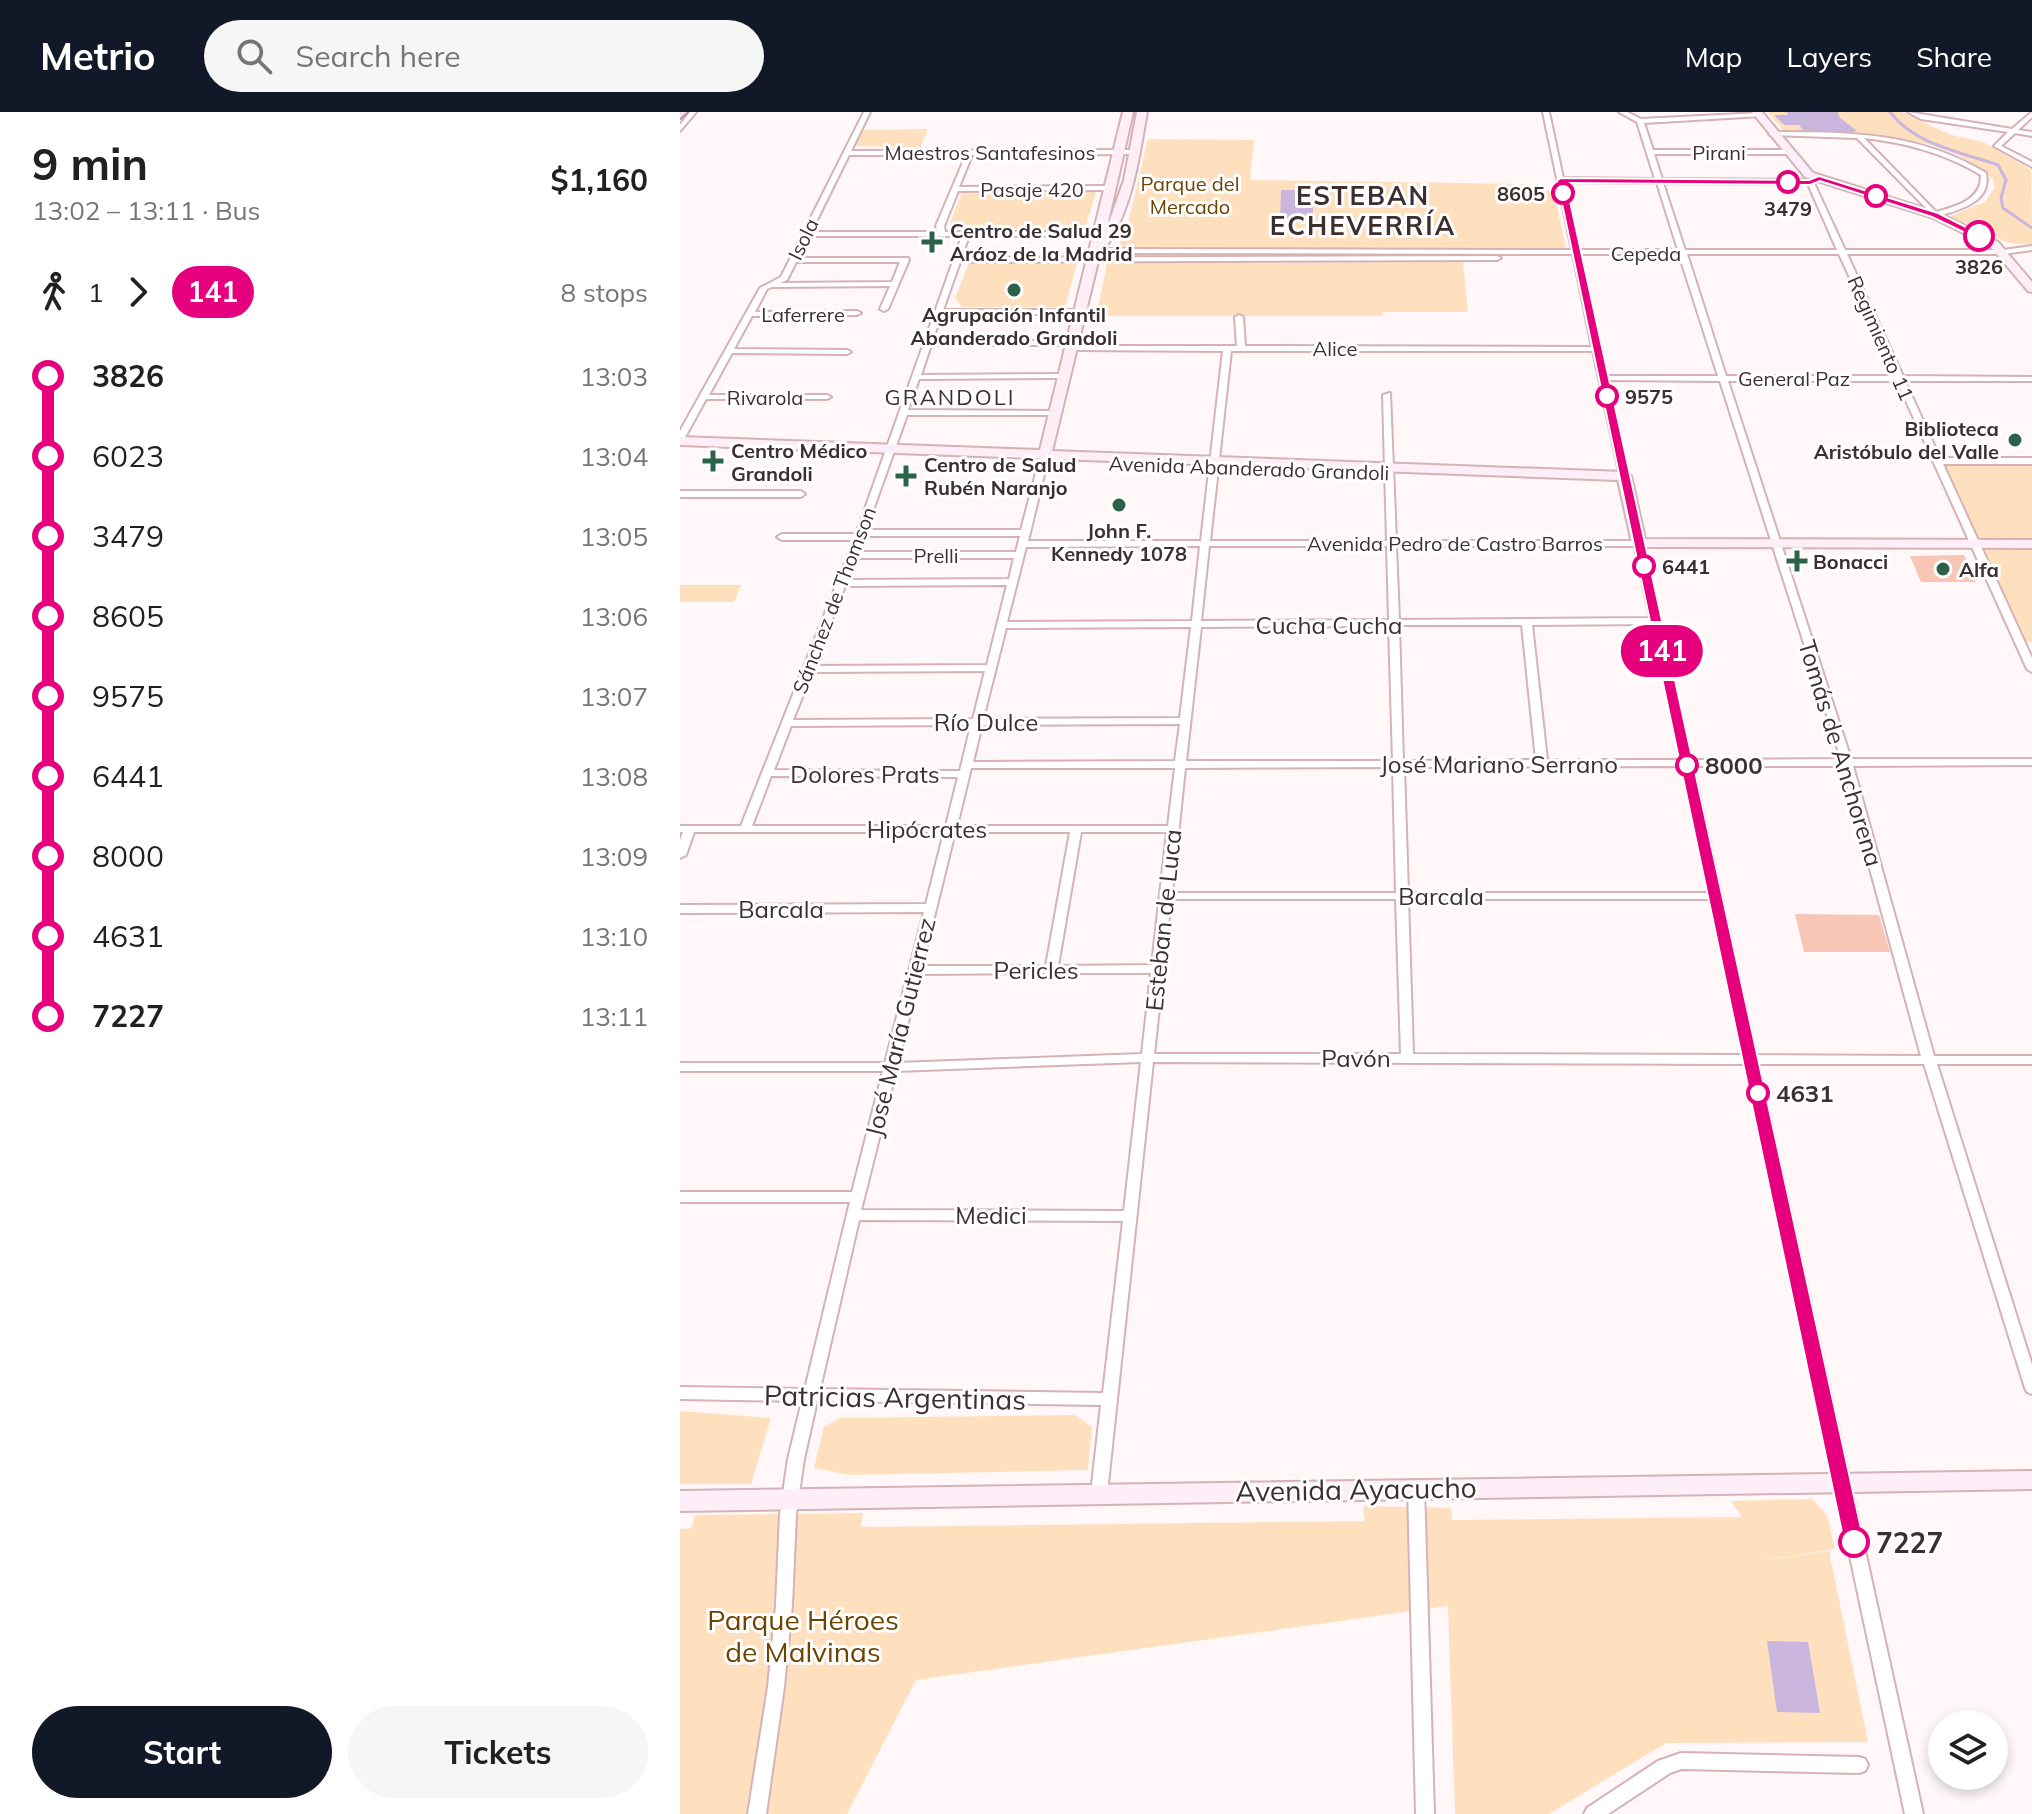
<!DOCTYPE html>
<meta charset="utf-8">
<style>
:root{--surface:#fff;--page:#f6f6f6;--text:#202124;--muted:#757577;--accent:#111827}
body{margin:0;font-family:Mulish,sans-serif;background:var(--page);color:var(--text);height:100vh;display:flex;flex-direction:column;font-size:30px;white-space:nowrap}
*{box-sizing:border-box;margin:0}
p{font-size:26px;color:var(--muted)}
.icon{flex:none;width:44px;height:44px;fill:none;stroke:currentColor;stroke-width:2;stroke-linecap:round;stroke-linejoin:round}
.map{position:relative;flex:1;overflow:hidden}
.details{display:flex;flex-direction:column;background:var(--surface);width:680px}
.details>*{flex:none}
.badge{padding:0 16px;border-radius:26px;font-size:28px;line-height:52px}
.buttons{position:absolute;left:1248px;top:1598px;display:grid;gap:16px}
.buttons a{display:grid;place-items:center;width:80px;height:80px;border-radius:50%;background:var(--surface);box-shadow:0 4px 12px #0003;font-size:40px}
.map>.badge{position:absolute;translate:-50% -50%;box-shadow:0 0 0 4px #fff}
.legs{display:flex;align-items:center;gap:12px;height:88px;padding:0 32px;font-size:26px}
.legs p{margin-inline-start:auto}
.summary{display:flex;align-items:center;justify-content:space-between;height:136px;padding:0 32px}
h1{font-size:44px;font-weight:700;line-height:60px}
.primary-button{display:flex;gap:16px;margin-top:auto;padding:16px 32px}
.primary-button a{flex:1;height:92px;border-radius:48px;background:var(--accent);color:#fff;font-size:32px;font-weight:700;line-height:92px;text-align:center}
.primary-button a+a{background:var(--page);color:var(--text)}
ul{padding:0 32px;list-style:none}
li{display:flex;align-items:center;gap:28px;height:80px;font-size:30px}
li i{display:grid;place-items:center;width:12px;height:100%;margin:0 10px;background:currentColor}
li i::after{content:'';width:20px;height:20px;margin:-10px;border:6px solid;border-radius:50%;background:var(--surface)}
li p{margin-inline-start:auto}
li:first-child i{background:linear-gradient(#0000 50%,currentColor 0)}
li:last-child i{background:linear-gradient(currentColor 50%,#0000 0)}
header{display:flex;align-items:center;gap:48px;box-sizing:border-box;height:112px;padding:0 40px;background:var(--accent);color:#fff}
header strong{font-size:38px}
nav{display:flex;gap:44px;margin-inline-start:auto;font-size:28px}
.search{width:560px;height:72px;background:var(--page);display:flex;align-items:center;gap:20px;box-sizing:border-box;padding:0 28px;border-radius:44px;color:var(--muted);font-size:30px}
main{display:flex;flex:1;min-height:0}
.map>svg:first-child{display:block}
.green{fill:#fee0bf}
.water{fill:#cab5de}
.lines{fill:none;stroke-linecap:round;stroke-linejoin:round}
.stream{stroke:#cab5de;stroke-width:3}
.building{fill:#f8c6b5}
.street-casing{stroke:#d6b2b7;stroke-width:4}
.secondary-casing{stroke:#d6b2b7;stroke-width:4}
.primary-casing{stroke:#b790a7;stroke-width:4}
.street{fill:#fff;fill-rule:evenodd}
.secondary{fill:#fdeef8;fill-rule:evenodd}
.primary{fill:#fbdcf1;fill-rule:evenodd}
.line-1{fill:#e6007e;stroke:#fff;stroke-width:2}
.stop-1-dot{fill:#fff;stroke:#e6007e;stroke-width:4}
.poi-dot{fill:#2c6248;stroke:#fff;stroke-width:3}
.labels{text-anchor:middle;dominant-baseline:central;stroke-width:6;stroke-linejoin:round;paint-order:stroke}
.far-street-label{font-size:20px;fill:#3d2f30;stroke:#fff}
.far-park-label{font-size:20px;fill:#6c4300;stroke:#fff}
.far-stop-label{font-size:20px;font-weight:bold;fill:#3d2f30;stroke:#fff}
.far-poi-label{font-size:20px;font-weight:bold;fill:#3d2f30;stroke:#fff;text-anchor:start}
.far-neighbourhood-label{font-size:22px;letter-spacing:2px;fill:#3d2f30;stroke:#fff}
.street-label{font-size:24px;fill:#3d2f30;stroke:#fff}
.stop-label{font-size:24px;font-weight:bold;fill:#3d2f30;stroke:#fff;text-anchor:start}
.far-district-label{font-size:26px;font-weight:bold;letter-spacing:2px;fill:#3d2f30;stroke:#fff}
.near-street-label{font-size:28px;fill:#3d2f30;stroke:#fff}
.near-stop-label{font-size:28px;font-weight:bold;fill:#3d2f30;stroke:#fff;text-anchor:start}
.near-park-label{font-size:28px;fill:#6c4300;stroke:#fff}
</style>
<header>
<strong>Metrio</strong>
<div class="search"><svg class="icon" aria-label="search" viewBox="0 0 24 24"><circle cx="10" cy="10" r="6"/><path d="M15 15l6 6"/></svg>Search here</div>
<nav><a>Map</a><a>Layers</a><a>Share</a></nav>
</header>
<main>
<section class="details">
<div class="summary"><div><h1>9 min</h1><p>13:02 – 13:11 · Bus</p></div><b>$1,160</b></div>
<div class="legs"><svg class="icon" aria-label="walk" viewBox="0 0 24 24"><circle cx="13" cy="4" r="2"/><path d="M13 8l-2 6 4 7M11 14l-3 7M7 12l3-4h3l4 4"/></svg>1<svg class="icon" aria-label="forward" viewBox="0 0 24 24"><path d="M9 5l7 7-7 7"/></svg><b class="badge" style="background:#e6007e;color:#fff">141</b><p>8 stops</p></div>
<ul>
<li><i style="color:#e6007e"></i><b>3826</b><p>13:03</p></li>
<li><i style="color:#e6007e"></i><span>6023</span><p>13:04</p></li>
<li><i style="color:#e6007e"></i><span>3479</span><p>13:05</p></li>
<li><i style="color:#e6007e"></i><span>8605</span><p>13:06</p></li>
<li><i style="color:#e6007e"></i><span>9575</span><p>13:07</p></li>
<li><i style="color:#e6007e"></i><span>6441</span><p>13:08</p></li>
<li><i style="color:#e6007e"></i><span>8000</span><p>13:09</p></li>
<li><i style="color:#e6007e"></i><span>4631</span><p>13:10</p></li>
<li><i style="color:#e6007e"></i><b>7227</b><p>13:11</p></li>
</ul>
<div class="primary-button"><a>Start</a><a>Tickets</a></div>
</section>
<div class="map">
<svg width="1352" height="1702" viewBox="0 0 1352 1702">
<rect width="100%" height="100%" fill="#fff7f8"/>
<g class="green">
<path d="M 1088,0 L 1222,0 L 1271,23 L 1303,30 L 1351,58 L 1352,133 L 1328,131 L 1270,104 L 1305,90 L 1314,77 L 1313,67 C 1261,16 1170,24 1103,18 Z"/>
<polygon points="248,17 240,36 173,34 181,18"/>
<polygon points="468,27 574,28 570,68 852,72 874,81 886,136 438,136 448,111"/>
<polygon points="282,80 416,80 405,117 271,117 270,111"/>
<polygon points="783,150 788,200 703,200 702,204 416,204 427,151"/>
<polygon points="289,151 397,151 385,195 282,195 275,186"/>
<polygon points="1257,349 1352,349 1352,530 1339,530"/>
<polygon points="61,473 54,490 0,490 0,473"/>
<polygon points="0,1299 91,1306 71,1372 0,1372"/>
<polygon points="395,1303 412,1315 408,1358 170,1363 134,1356 144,1315 160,1306"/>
<polygon points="1132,1387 1147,1403 1155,1437 1072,1450 1149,1439 1188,1630 986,1631 869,1702 775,1702 768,1494 236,1568 167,1702 0,1702 0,1417 12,1416 15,1403 183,1401 181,1415 685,1409 683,1394 771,1396 772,1408 1062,1405 1051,1389"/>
</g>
<g class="water">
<polygon points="1107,0 1158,0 1159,5 1177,19 1169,21 1123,18 1119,13 1104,13 1094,3 1108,3"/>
<polygon points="601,78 633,78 633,110 600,110"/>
<polygon points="1087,1529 1128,1530 1140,1601 1097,1600"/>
</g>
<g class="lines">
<path class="stream" d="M 1210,0 C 1235,33 1281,40 1318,53 L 1326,68 L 1321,86 L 1323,96 L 1352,116"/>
</g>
<g class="building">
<polygon points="1284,443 1296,470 1241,470 1230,444"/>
<polygon points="1115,802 1199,803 1210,840 1124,840"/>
</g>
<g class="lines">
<g class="street-casing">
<g id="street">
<polygon points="10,0 16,0 0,19 0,13"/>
<path d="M 184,0 L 190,0 L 171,39 L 453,38 L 456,40 L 453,42 L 292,43 L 279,75 L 429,74 L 432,76 L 429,78 L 278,79 L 264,114 L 265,120 L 419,120 L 423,122 L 419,124 L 289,124 L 281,146 L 817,144 L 821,146 L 817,148 L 280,150 L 263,198 L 402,198 L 406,200 L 402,202 L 262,202 L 252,229 L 394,229 L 398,231 L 394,233 L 251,233 L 241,263 L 385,262 L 389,264 L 385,266 L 239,267 L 228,298 L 376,299 L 380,301 L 376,303 L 227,303 L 186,418 L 341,418 L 361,342 L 365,339 L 369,342 L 348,429 L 521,429 L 543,239 L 392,238 L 388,236 L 389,234 L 557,234 L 555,205 L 559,203 L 563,205 L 565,234 L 912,235 L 893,142 L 418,141 L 414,139 L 418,137 L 892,138 L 863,0 L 869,0 L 883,66 L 975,67 L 957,10 L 939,0 L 947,0 L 961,7 L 1080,1 L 1083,3 L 1082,4 L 964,11 L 973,38 L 1108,38 L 1111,40 L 1108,42 L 974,42 L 982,67 L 1129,68 L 1139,66 L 1139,68 L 1134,71 L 1165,138 L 1323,138 L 1352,134 L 1352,138 L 1323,142 L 1167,142 L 1223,264 L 1352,265 L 1352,269 L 1225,269 L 1260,346 L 1352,346 L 1352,352 L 1263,352 L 1352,546 L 1352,560 L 1347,557 L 1217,269 L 1048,269 L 1171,647 L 1352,647 L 1352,653 L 1173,654 L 1254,944 L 1352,944 L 1352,952 L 1257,952 L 1352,1253 L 1352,1282 L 1347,1280 L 1345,1276 L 1244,952 L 1078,952 L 1243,1702 L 1225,1702 L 1065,952 L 473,950 L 427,1381 L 425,1386 L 419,1387 L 413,1386 L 411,1381 L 421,1293 L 137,1289 L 124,1347 L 116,1402 L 112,1493 L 104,1575 L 86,1702 L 68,1702 L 88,1575 L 96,1493 L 100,1402 L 108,1347 L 122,1289 L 0,1287 L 0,1275 L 125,1277 L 170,1090 L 0,1090 L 0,1080 L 172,1080 L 203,959 L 0,959 L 0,951 L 205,951 L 244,800 L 0,801 L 0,793 L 246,792 L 264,720 L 14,720 L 6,743 L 0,746 L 0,728 L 3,720 L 0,720 L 0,714 L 61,714 L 174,428 L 102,428 L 97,425 L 102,422 L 176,422 L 282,124 L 129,124 L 119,146 L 228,146 L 229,148 L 208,197 L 204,199 L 200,197 L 210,174 L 92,175 L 87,177 L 75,200 L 177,199 L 181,201 L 177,203 L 72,204 L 54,237 L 167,238 L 171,240 L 167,242 L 52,241 L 29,283 L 147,283 L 151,285 L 147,287 L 26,287 L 4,327 L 0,330 L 0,319 L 80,176 L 101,165 ZM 169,43 L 286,43 L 256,114 L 258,120 L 131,120 ZM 884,70 L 977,71 L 998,138 L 899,138 ZM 983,71 L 1128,72 L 1157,138 L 1005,138 ZM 900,142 L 999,142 L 1038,264 L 926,264 ZM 1007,142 L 1159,142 L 1215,264 L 1046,264 ZM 116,150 L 220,150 L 212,170 L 100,171 L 107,168 ZM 551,239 L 913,239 L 940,364 L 944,367 L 948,364 L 928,268 L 1040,269 L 1161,647 L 1011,648 L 962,429 L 716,429 L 710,281 L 703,283 L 707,429 L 530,429 ZM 184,424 L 340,424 L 336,440 L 178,440 ZM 520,434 L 512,509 L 327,510 L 346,435 ZM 529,434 L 707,434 L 709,508 L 521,509 ZM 716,434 L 955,434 L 970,506 L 719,508 ZM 176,446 L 334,446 L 329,467 L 167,468 ZM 327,473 L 307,553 L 134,554 L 165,474 ZM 972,512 L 1001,648 L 867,648 L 852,513 ZM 719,513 L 842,513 L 856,648 L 723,649 ZM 709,514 L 713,649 L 506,649 L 521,515 ZM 511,515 L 500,606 L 303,607 L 326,516 ZM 305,559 L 293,607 L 113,608 L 132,560 ZM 500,612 L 495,649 L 293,650 L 302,613 ZM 291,613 L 280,659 L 94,658 L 111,614 ZM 1002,654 L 1029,781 L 728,781 L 724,655 ZM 1013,654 L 1162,654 L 1241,944 L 1076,943 ZM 713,655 L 716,781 L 492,781 L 505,656 ZM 291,656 L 495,656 L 488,714 L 277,714 ZM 91,664 L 278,665 L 266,714 L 72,714 ZM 275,720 L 390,720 L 366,854 L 242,854 ZM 401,720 L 487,720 L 472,853 L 378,854 ZM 491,787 L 716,787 L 721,942 L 474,942 ZM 728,787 L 1030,787 L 1063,943 L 733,942 ZM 369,861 L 471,861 L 462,942 L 218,951 L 240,862 ZM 461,950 L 444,1099 L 181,1098 L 216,959 ZM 179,1108 L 443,1109 L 423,1281 L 140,1277 Z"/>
<polygon points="1228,0 1332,17 1352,0 1352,5 1338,18 1352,20 1352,24 1335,21 1321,34 1352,50 1352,55 1314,34 1328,20 1241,7"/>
<path d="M 1092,20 C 1169,20 1239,20 1306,61 C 1312,91 1278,98 1255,105 L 1177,26 L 1090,23 L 1089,22 ZM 1184,26 C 1227,31 1264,41 1301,63 C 1302,88 1276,94 1256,100 Z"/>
<polygon points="0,379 121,379 125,382 121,385 0,385"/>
<polygon points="736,1369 741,1371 744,1375 754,1702 736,1702 728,1375 731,1371"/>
<polygon points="1001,1641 1179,1645 1185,1647 1188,1653 1185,1659 1179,1661 1001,1657 990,1661 928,1702 904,1702 907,1696 978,1649"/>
</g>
</g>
<g class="secondary-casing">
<g id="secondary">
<path d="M 443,0 L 453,0 L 426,119 L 444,68 L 457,0 L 467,0 C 459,45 453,93 428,132 L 422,133 L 372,339 L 944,360 L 951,364 L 965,427 L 1352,428 L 1352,436 L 959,435 L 952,431 L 938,368 L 0,333 L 0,325 L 360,338 Z"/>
<polygon points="1072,0 1082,0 1133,61 1259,101 1318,130 1352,170 1352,180 1348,179 1310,134 1251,105 1125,65"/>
<polygon points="1352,1359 1352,1377 0,1399 0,1379"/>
</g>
</g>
<g class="primary-casing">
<polygon id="primary" points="0,0 7,0 0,6"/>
</g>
<use href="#street" class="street"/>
<use href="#secondary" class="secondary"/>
<use href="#primary" class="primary"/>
</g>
<polygon class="line-1" points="1139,64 1258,101 1304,124 1296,126 1252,105 1140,69 1130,73 886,71 1184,1430 1181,1436 1174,1439 1167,1436 1164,1430 877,68 881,66 1129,68"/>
<g class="stop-1-dot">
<circle cx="1108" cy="70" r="10"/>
<circle cx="883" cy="81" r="10"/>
<circle cx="1196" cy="84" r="10"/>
<circle cx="1299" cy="124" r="14"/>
<circle cx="927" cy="284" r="10"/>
<circle cx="964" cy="454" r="10"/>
<circle cx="1007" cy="653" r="10"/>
<circle cx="1078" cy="981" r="10"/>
<circle cx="1174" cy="1430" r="14"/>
</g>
<g class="poi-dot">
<path d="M248 118h8v8h8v8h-8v8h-8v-8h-8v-8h8z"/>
<circle cx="334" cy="178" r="8"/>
<circle cx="1335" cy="328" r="8"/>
<path d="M29 337h8v8h8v8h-8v8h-8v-8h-8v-8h8z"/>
<path d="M222 352h8v8h8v8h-8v8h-8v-8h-8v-8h8z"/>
<circle cx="439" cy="393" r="8"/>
<path d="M1113 437h8v8h8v8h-8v8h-8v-8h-8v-8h8z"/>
<circle cx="1263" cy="457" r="8"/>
</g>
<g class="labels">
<g class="far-street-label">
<text x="310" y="40">Maestros Santafesinos</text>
<text x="1039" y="40">Pirani</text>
<text x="352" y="77">Pasaje 420</text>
<text transform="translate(123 127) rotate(-64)">Isola</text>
<text x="966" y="141">Cepeda</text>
<text x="123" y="202">Laferrere</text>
<text transform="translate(1201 226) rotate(66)">Regimiento 11</text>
<text x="655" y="236">Alice</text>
<text x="1114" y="266">General Paz</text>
<text x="85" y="285">Rivarola</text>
<text transform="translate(569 356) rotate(2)">Avenida Abanderado Grandoli</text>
<text x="775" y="431">Avenida Pedro de Castro Barros</text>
<text x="256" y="443">Prelli</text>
<text transform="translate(154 488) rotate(-69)">Sánchez de Thomson</text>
</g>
<g class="far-park-label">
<text x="510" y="71">Parque del<tspan x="510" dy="23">Mercado</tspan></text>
</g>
<g class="far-stop-label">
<text x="865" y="81" text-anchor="end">8605</text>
<text x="1108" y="96">3479</text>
<text x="1299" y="154">3826</text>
<text x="945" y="284" text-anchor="start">9575</text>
<text x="982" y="454" text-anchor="start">6441</text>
</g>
<g class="far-poi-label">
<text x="270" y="118">Centro de Salud 29<tspan x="270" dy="23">Aráoz de la Madrid</tspan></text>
<text x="334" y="202" text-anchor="middle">Agrupación Infantil<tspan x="334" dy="23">Abanderado Grandoli</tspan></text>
<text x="1319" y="316" text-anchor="end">Biblioteca<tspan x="1319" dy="23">Aristóbulo del Valle</tspan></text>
<text x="51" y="338">Centro Médico<tspan x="51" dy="23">Grandoli</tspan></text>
<text x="244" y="352">Centro de Salud<tspan x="244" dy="23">Rubén Naranjo</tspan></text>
<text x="439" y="418" text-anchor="middle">John F.<tspan x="439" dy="23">Kennedy 1078</tspan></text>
<text x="1133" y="449">Bonacci</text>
<text x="1279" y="457">Alfa</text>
</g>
<g class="far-neighbourhood-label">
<text x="270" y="285">GRANDOLI</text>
</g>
<g class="street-label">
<text x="649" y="513">Cucha Cucha</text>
<text x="306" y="610">Río Dulce</text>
<text transform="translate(1161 641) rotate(73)">Tomás de Anchorena</text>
<text x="819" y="652">José Mariano Serrano</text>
<text x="185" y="662">Dolores Prats</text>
<text x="247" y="717">Hipócrates</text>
<text x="761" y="784">Barcala</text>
<text x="101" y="797">Barcala</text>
<text transform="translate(483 808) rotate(-84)">Esteban de Luca</text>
<text x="356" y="858">Pericles</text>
<text transform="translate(220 915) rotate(-76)">José María Gutierrez</text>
<text x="676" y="946">Pavón</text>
<text x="311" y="1103">Medici</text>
</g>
<g class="stop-label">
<text x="1025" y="653">8000</text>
<text x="1096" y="981">4631</text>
</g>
<g class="far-district-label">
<text x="683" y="83">ESTEBAN<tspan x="683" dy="30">ECHEVERRÍA</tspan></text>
</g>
<g class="near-street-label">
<text transform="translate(215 1285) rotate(1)">Patricias Argentinas</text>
<text transform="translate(676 1377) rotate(-1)">Avenida Ayacucho</text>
</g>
<g class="near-stop-label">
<text x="1196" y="1430">7227</text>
</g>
<g class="near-park-label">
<text x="123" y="1507">Parque Héroes<tspan x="123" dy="32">de Malvinas</tspan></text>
</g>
</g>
</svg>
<div class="buttons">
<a><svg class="icon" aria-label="layers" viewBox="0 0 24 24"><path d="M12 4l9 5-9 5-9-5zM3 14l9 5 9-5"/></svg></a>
</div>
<b class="badge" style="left:982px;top:539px;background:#e6007e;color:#fff">141</b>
</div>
</main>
